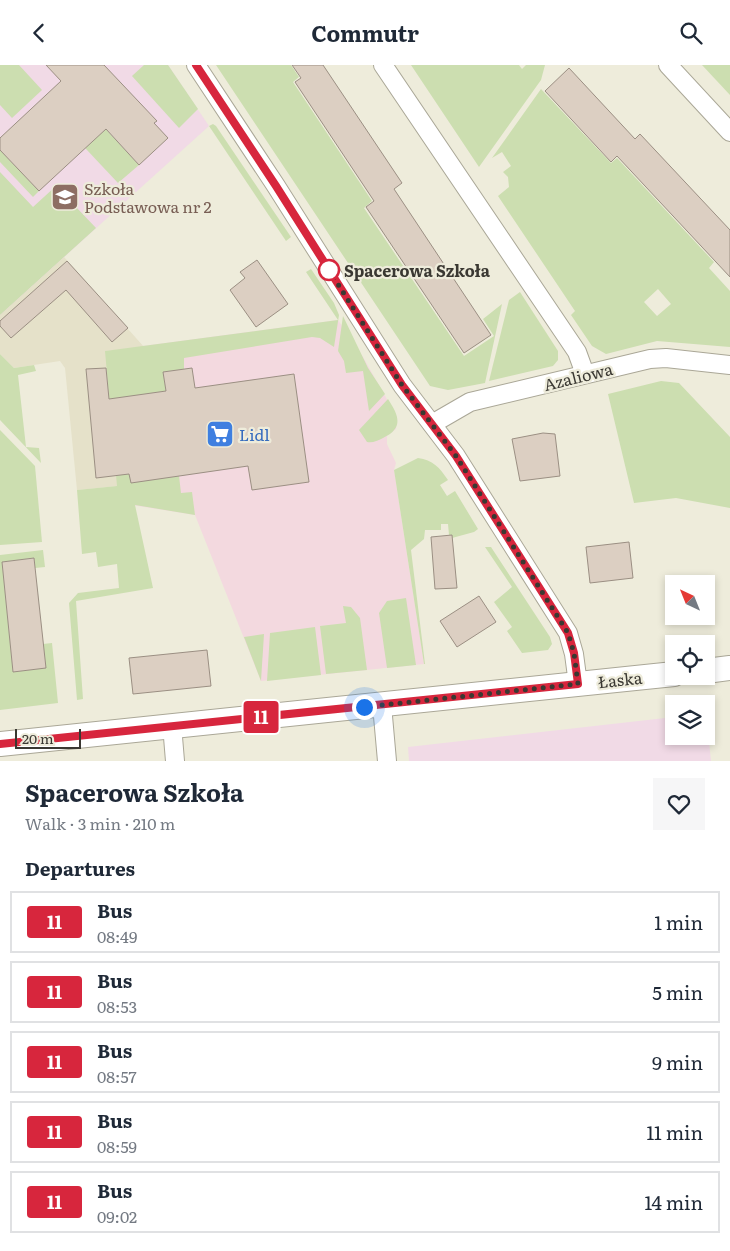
<!DOCTYPE html>
<meta charset="utf-8">
<style>
:root{--surface:#fff;--page:#f6f6f7;--text:#1f2937;--muted:#747a83;--line:#e0e1e3}
body{margin:0;font-family:Literata,serif;background:var(--page);color:var(--text);height:100vh;display:flex;flex-direction:column;font-size:19px;white-space:nowrap}
*{box-sizing:border-box;margin:0}
p{font-size:16px;color:var(--muted)}
.icon{flex:none;width:28px;height:28px;fill:none;stroke:currentColor;stroke-width:2;stroke-linecap:round;stroke-linejoin:round}
.map{position:relative;height:696px;overflow:hidden}
.details{display:flex;flex-direction:column;background:var(--surface);flex:1}
.details>*{flex:none}
.badge{padding:0 10px;border-radius:4px;font-size:18px;line-height:32px}
.needle{width:32px;rotate:317deg}
.fabs{position:absolute;left:665px;top:510px;display:grid;gap:10px}
.fabs a{display:grid;place-items:center;width:50px;height:50px;border-radius:0px;background:var(--surface);box-shadow:0 2px 8px #0003;font-size:25px}
.scale{position:absolute;left:15px;bottom:12px;width:66px;box-sizing:border-box;padding-left:5px;border:2px solid #3a3832;border-top:0;font-size:14px;line-height:18px;white-space:nowrap;color:#3a3832;-webkit-text-stroke:4px #eeecdb;paint-order:stroke}
.you{position:absolute;width:25px;height:25px;margin:-12px;border:4px solid #fff;border-radius:50%;background:#1a73e8;box-shadow:0 0 0 8px #1a73e833}
.map>.badge{position:absolute;translate:-50% -50%;box-shadow:0 0 0 2px #fff}
h2{padding:0 25px;font-size:19px;line-height:45px}
.round{display:grid;place-items:center;flex:none;width:52px;height:52px;border-radius:0px;background:var(--page)}
.summary{display:flex;align-items:center;justify-content:space-between;height:85px;padding:0 25px}
h1{font-size:24px;font-weight:700;line-height:38px}
ul{padding:0;list-style:none}
li{display:flex;align-items:center;gap:15px;height:62px;margin:0 10px 8px;padding:0 15px;border:2px solid var(--line);border-radius:0px}
li div{flex:1}
li b{display:block;font-size:19px}
li em{font-style:normal}
li .badge{min-width:55px;font-weight:700;text-align:center}
header{display:flex;justify-content:space-between;align-items:center;height:65px;padding:0 25px;background:var(--surface);font-size:22px;font-weight:700}
.map>svg:first-child{display:block}
.commercial{fill:#f3d9df}
.built{fill:#e5e1c9}
.education{fill:#f1dae6}
.green{fill:#ccdeb0;fill-rule:evenodd}
.building{fill:#dccfc2;stroke:#9b8f83}
.lines{fill:none;stroke-linecap:round;stroke-linejoin:round}
.street-casing{stroke:#aaa797;stroke-width:20}
.secondary-casing{stroke:#aaa797;stroke-width:26}
.street{stroke:#fff;stroke-width:18}
.secondary{stroke:#fff;stroke-width:24}
.line-casing{stroke:#fff;stroke-width:11}
.line{stroke:#d7263d;stroke-width:8}
.walk{stroke:#3a3832;stroke-width:5;stroke-dasharray:0 9}
.stop-dot{fill:#fff;stroke:#d7263d;stroke-width:2.5}
.labels{text-anchor:middle;dominant-baseline:central;stroke-width:4.5;stroke-linejoin:round;paint-order:stroke}
.education-label{font-size:16px;fill:#785e54;stroke:#eeecdb;text-anchor:start}
.stop-label{font-size:16px;font-weight:bold;fill:#3a3832;stroke:#eeecdb;text-anchor:start}
.street-label{font-size:16px;fill:#3a3832;stroke:#eeecdb}
.shop-label{font-size:16px;fill:#366cbe;stroke:#eeecdb;text-anchor:start}
</style>
<header><svg class="icon" aria-label="back" viewBox="0 0 24 24"><path d="M15 5l-7 7 7 7"/></svg>Commutr<svg class="icon" aria-label="search" viewBox="0 0 24 24"><circle cx="10" cy="10" r="6"/><path d="M15 15l6 6"/></svg></header>
<div class="map">
<svg width="730" height="696" viewBox="0 0 730 696">
<rect width="100%" height="100%" fill="#eeecdb"/>
<polygon class="commercial" points="338,255 363,292 397,352 396,364 387,371 387,379 396,398 394,405 424,599 261,616 195,450 119,438 105,286"/>
<polygon class="built" points="64,192 144,282 106,286 118,421 77,425 65,303 60,296 14,303 0,289 0,250"/>
<g class="education">
<polygon points="0,0 168,0 209,61 0,250"/>
<polygon points="706,648 711,696 409,696 408,682 674,652 674,671 706,671"/>
</g>
<g class="green">
<polygon points="0,0 19,0 42,25 12,53 0,40"/>
<polygon points="144,0 168,0 198,44 179,63 132,11"/>
<polygon points="216,0 291,0 299,12 293,17 372,136 364,143 464,291 494,271 483,254 502,239 485,318 448,325 430,321"/>
<polygon points="411,0 519,0 522,4 526,0 545,0 541,15 479,102"/>
<polygon points="702,0 730,0 730,30"/>
<path d="M 541,24 L 611,98 L 617,93 L 714,197 L 709,203 L 730,226 L 730,282 L 657,276 L 606,289 L 592,281 L 571,250 L 575,246 L 498,131 L 509,122 L 508,112 L 503,107 L 511,101 L 502,87 L 492,93 ZM 658,224 L 671,239 L 657,251 L 644,237 Z"/>
<polygon points="91,48 139,100 118,118 71,68"/>
<polygon points="213,59 216,61 291,172 286,176 209,61"/>
<polygon points="0,85 39,126 33,132 0,97"/>
<polygon points="0,107 33,142 56,121 96,163 0,250"/>
<polygon points="311,204 334,238 339,250 334,282 320,273 312,272 184,293 184,304 163,307 166,326 119,333 131,417 179,411 181,428 192,427 195,450 135,440 153,523 76,536 83,634 77,635 69,538 78,528 119,523 117,499 98,502 96,487 82,489 77,425 117,421 105,286 338,255 306,207"/>
<polygon points="520,227 558,286 558,295 553,301 489,316 509,235"/>
<polygon points="343,251 368,303 385,329 369,346 363,306 346,308 344,296 338,286"/>
<polygon points="0,289 14,303 34,300 36,306 18,310 26,382 39,383 41,398 0,355"/>
<polygon points="661,316 679,318 730,372 730,443 676,433 634,438 608,329"/>
<path d="M 388,334 C 399,351 404,363 383,373 C 377,376 373,378 367,377 L 359,365 Z"/>
<polygon points="0,365 35,401 42,477 0,480"/>
<path d="M 418,393 C 433,395 439,402 448,415 L 440,420 L 447,431 L 455,426 L 478,464 L 474,467 L 452,473 L 449,470 L 448,459 L 441,459 L 441,465 L 425,465 L 424,474 L 411,485 L 425,599 L 424,599 L 394,405 Z"/>
<polygon points="485,482 491,482 550,572 552,579 548,585 522,588 507,566 512,562 494,537 512,522"/>
<polygon points="43,485 45,502 35,503 34,493 2,497 13,607 45,603 43,579 52,578 58,638 0,645 0,490"/>
<polygon points="406,533 416,600 387,603 379,548 387,536"/>
<polygon points="343,541 351,542 360,553 367,605 326,609 320,561 346,558"/>
<polygon points="315,562 321,610 267,616 270,568"/>
<polygon points="264,569 261,616 244,572"/>
</g>
<g class="building">
<polygon points="46,0 104,0 157,56 154,58 168,73 139,100 106,64 39,126 0,85 0,73 61,16"/>
<polygon points="292,0 323,0 402,118 394,124 491,270 464,288 366,142 374,136 295,17 301,13"/>
<polygon points="569,3 635,74 640,69 730,165 730,212 617,91 611,97 545,26"/>
<polygon points="257,195 288,239 256,262 230,225 245,213 240,207"/>
<polygon points="67,196 128,263 112,277 66,225 11,273 0,261 0,256"/>
<polygon points="106,303 109,334 166,326 163,307 192,303 195,323 294,309 309,417 252,425 248,401 131,418 129,409 96,413 86,304"/>
<polygon points="543,368 555,369 560,411 520,416 512,374"/>
<polygon points="452,470 457,523 435,524 431,472"/>
<polygon points="629,477 633,513 590,518 586,482"/>
<polygon points="34,493 46,603 13,607 2,497"/>
<polygon points="479,531 496,557 457,582 440,556"/>
<polygon points="207,585 211,621 133,629 129,593"/>
</g>
<g class="lines">
<g class="street-casing">
<g id="street">
<polyline points="196,0 276,121 402,320 456,391 568,568 574,589 578,619"/>
<polyline points="383,0 577,287 585,309"/>
<polyline points="668,0 730,67"/>
<polyline points="432,359 470,337 650,294 666,293 730,300"/>
<polyline points="382,640 387,696"/>
<polyline points="172,660 175,696"/>
</g>
</g>
<g class="secondary-casing">
<g id="secondary">
<polyline points="706,606 730,603"/>
<polyline points="0,679 674,609"/>
</g>
</g>
<use href="#street" class="street"/>
<use href="#secondary" class="secondary"/>
</g>
<g class="lines">
<g class="line-casing">
<polyline id="line" points="0,679 578,619 574,588 568,568 456,391 402,320 276,121 196,0"/>
</g>
<use href="#line" class="line"/>
<polyline class="walk" points="329,205 402,320 456,391 568,568 574,588 578,619 364,642"/>
</g>
<defs>
<g id="school-square" transform="scale(1.4375)"><rect x="-9" y="-9" width="18" height="18" rx="4" fill="#8d6e63" stroke="#eeecdb"/><path d="M0-5L7-2L0 1L-7-2ZM-4 1L0 2.5L4 1V4Q0 6-4 4Z" fill="#fff"/></g>
<g id="supermarket-square" transform="scale(1.4375)"><rect x="-9" y="-9" width="18" height="18" rx="4" fill="#3f7fe0" stroke="#eeecdb"/><path d="M-6-5.5h2.5l.6 2H6L4.5 2H-2.5L-4.4-4H-6ZM-1.5 3.2a1.3 1.3 0 1 0 .1 0ZM3 3.2a1.3 1.3 0 1 0 .1 0Z" fill="#fff"/></g>
</defs>
<g fill-rule="evenodd">
<use href="#school-square" x="65" y="132"/>
<use href="#supermarket-square" x="220" y="369"/>
</g>
<circle class="stop-dot" cx="329" cy="205" r="10"/>
<g class="labels">
<g class="education-label">
<text x="84" y="123">Szkoła<tspan x="84" dy="18">Podstawowa nr 2</tspan></text>
</g>
<g class="stop-label">
<text x="344" y="205">Spacerowa Szkoła</text>
</g>
<g class="street-label">
<text transform="translate(578 311) rotate(-14)">Azaliowa</text>
<text transform="translate(620 614) rotate(-6)">Łaska</text>
</g>
<g class="shop-label">
<text x="239" y="369">Lidl</text>
</g>
</g>
</svg>
<div class="fabs">
<a><svg class="needle" viewBox="-14 -14 28 28"><path d="M0-13l5 13h-10z" fill="#e53935"/><path d="M0 13l5-13h-10z" fill="#747a83"/></svg></a>
<a><svg class="icon" aria-label="locate" viewBox="0 0 24 24"><circle cx="12" cy="12" r="6"/><path d="M12 2v4M12 18v4M2 12h4M18 12h4"/></svg></a>
<a><svg class="icon" aria-label="layers" viewBox="0 0 24 24"><path d="M12 4l9 5-9 5-9-5zM3 14l9 5 9-5"/></svg></a>
</div>
<div class="scale">20 m</div>
<div class="you" style="left:364px;top:642px"></div>
<b class="badge" style="left:261px;top:652px;background:#d7263d;color:#fff">11</b>
</div>
<section class="details">
<div class="summary"><div><h1>Spacerowa Szkoła</h1><p>Walk · 3 min · 210 m</p></div><a class="round"><svg class="icon" aria-label="heart" viewBox="0 0 24 24"><path d="M12 20l-8-8c-3-5 5-10 8-4 3-6 11-1 8 4z"/></svg></a></div>
<h2>Departures</h2>
<ul>
<li><span class="badge" style="background:#d7263d;color:#fff">11</span><div><b>Bus</b><p>08:49</p></div><em>1 min</em></li>
<li><span class="badge" style="background:#d7263d;color:#fff">11</span><div><b>Bus</b><p>08:53</p></div><em>5 min</em></li>
<li><span class="badge" style="background:#d7263d;color:#fff">11</span><div><b>Bus</b><p>08:57</p></div><em>9 min</em></li>
<li><span class="badge" style="background:#d7263d;color:#fff">11</span><div><b>Bus</b><p>08:59</p></div><em>11 min</em></li>
<li><span class="badge" style="background:#d7263d;color:#fff">11</span><div><b>Bus</b><p>09:02</p></div><em>14 min</em></li>
</ul>
</section>
